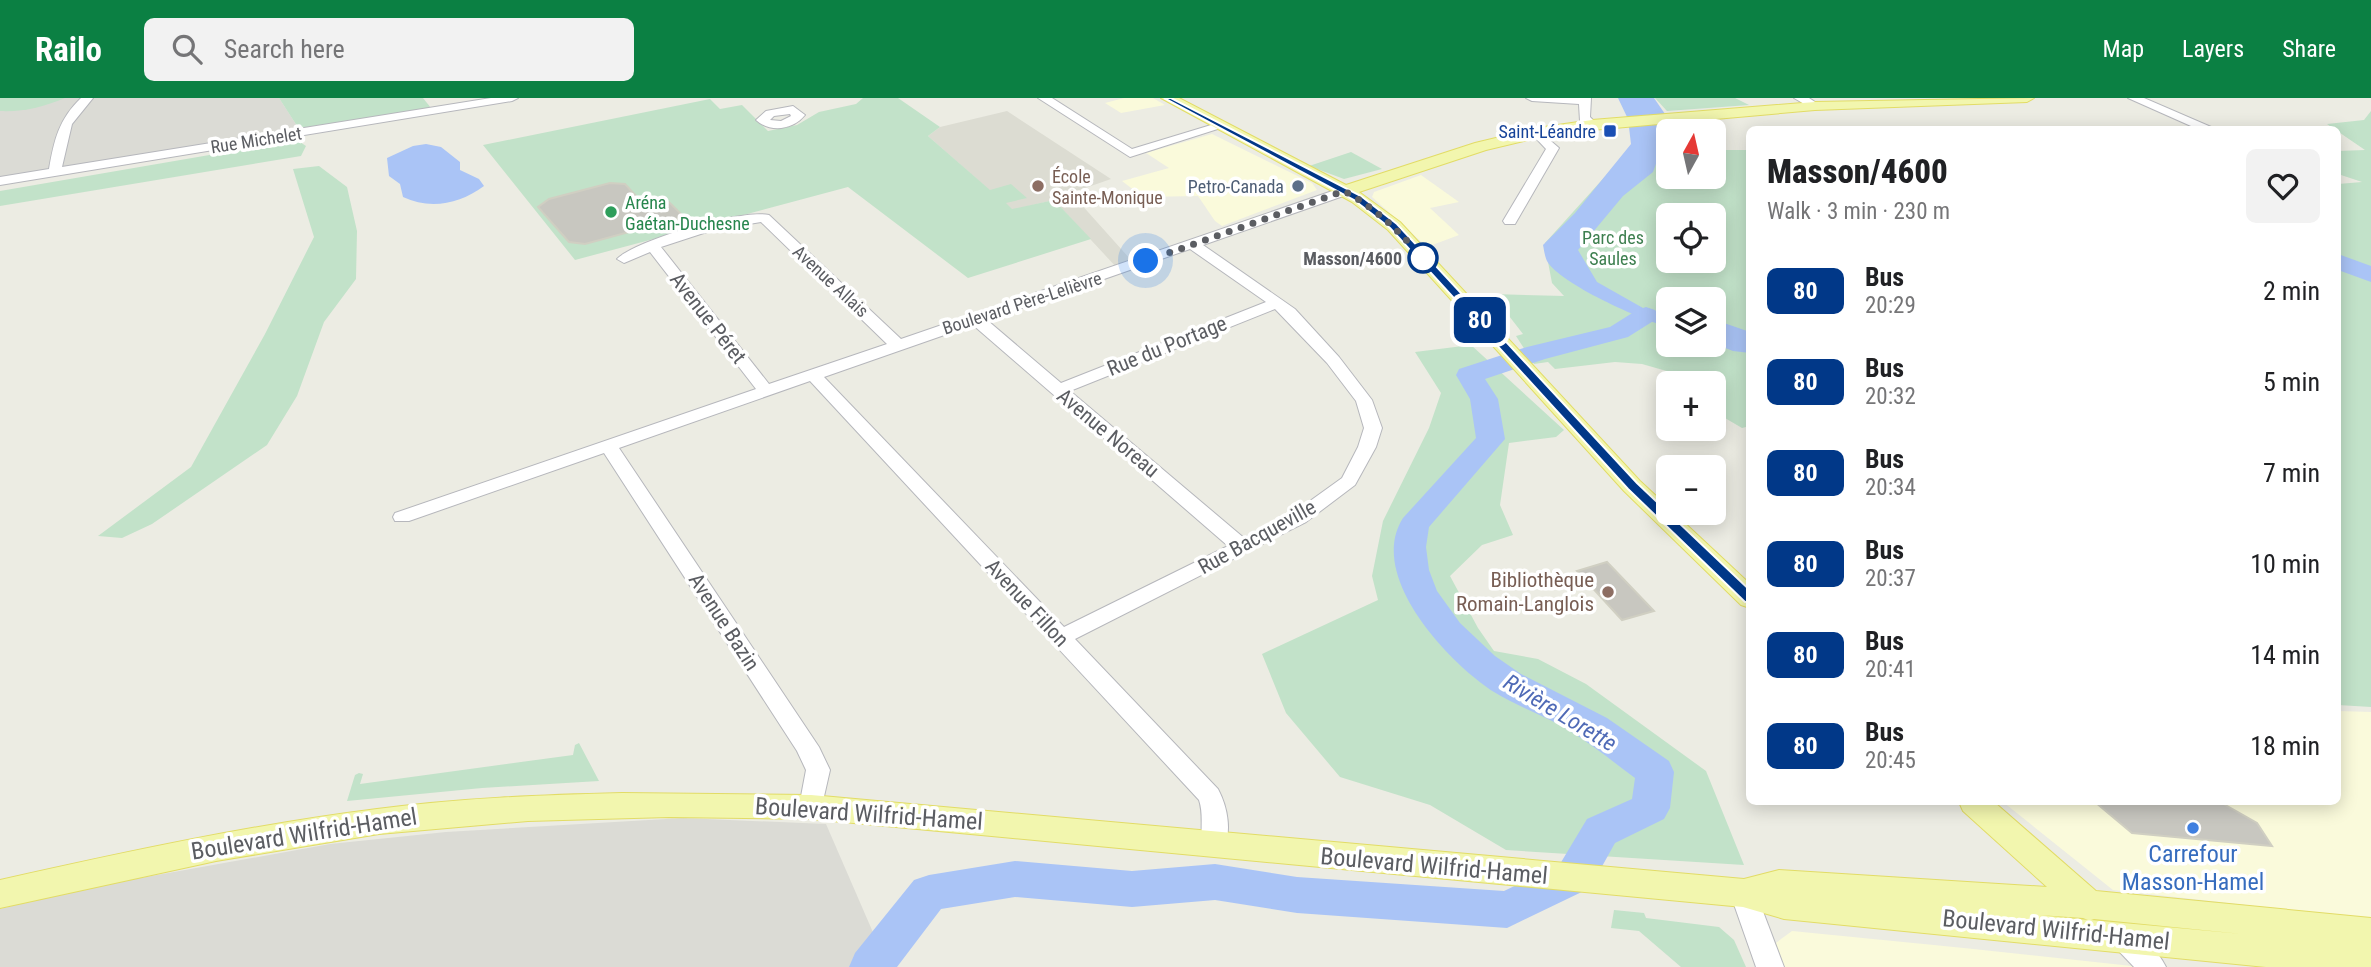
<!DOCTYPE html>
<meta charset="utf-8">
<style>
:root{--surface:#fff;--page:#f2f2f2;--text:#202124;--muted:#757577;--accent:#0b8043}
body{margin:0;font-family:"Roboto Condensed",sans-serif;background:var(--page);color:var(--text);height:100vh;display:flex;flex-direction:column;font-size:26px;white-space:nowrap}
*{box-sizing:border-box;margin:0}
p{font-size:23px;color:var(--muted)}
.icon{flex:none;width:38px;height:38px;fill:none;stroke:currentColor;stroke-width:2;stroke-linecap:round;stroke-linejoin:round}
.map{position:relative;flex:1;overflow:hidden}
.sheet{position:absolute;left:1746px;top:28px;width:595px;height:679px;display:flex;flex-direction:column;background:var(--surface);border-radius:10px;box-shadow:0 4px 18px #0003}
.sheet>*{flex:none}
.badge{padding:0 14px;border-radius:10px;font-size:24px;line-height:46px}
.needle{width:46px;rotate:8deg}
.controls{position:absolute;left:1656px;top:21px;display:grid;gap:14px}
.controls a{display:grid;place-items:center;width:70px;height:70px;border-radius:10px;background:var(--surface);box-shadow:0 4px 18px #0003;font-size:35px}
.you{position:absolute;width:35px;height:35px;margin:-18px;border:5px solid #fff;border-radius:50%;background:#1a73e8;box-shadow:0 0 0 10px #1a73e833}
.map>.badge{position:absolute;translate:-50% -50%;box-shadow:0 0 0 4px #fff}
.round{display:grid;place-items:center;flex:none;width:74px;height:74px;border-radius:10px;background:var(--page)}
.headline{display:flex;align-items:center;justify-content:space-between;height:119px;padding:0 21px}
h1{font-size:33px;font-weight:800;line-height:52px}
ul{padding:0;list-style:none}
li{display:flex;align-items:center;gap:21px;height:91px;padding:0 21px}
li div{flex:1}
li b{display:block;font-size:26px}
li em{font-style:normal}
li .badge{min-width:77px;font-weight:700;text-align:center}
header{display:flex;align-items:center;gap:42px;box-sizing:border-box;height:98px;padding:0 35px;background:var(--accent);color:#fff}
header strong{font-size:33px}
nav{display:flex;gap:38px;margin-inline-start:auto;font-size:24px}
.search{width:490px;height:63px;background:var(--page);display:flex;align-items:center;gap:18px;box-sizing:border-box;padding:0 24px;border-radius:10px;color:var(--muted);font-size:26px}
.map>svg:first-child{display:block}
.commercial{fill:#fafadb}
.industrial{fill:#dbdbd5}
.education{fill:#dcdcd2}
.green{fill:#c2e2c9;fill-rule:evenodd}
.water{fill:#aac4f6}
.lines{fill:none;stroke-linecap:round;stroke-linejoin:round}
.river{fill:#aac4f6;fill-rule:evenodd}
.building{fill:#c8c7c0;stroke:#d0cfc2;stroke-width:2}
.minor-casing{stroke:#b6b7bc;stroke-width:2}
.major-casing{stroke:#e2dc66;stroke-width:2}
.minor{fill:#fff;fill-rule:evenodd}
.major{fill:#f2f6ae;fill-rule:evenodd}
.line{fill:#013888;stroke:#fff;stroke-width:2}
.walk{stroke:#5b5d62;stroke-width:7;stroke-dasharray:0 12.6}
.transit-dot{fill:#1a4fb4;stroke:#fff;stroke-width:2.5}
.education-dot{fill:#8d6e63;stroke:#fff;stroke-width:2.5}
.service-dot{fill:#5c6f8a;stroke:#fff;stroke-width:2.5}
.leisure-dot{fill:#2e9e5b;stroke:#fff;stroke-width:2.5}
.stop-dot{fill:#fff;stroke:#013888;stroke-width:3.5}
.shop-dot{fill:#3f7fe0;stroke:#fff;stroke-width:2.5}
.labels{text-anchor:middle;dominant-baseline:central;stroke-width:7;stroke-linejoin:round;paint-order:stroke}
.far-transit-label{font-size:18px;fill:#164399;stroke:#fff;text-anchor:end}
.far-street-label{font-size:18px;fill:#5b5d62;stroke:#fff}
.far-education-label{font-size:18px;fill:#785e54;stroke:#fff;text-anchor:start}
.far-service-label{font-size:18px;fill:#4e5e75;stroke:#fff;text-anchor:end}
.far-leisure-label{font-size:18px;fill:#27864d;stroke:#fff;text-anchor:start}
.far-park-label{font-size:18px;fill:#3d7f4f;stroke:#fff}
.far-stop-label{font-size:18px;font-weight:bold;fill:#5b5d62;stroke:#fff;text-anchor:end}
.street-label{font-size:21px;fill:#5b5d62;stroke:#fff}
.education-label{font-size:21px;fill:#785e54;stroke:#fff;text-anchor:end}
.water-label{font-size:23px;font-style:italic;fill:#4f6ab6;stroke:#fff}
.near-street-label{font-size:24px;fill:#5b5d62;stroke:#fff}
.near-shop-label{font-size:24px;fill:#366cbe;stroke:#fff}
</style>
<header>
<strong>Railo</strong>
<div class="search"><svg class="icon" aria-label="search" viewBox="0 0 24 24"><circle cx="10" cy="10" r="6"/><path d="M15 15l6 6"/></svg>Search here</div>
<nav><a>Map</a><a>Layers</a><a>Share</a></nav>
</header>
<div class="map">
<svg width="2371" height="869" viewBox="0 0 2371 869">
<rect width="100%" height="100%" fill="#ecece3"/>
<g class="commercial">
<polygon points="1124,0 1153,0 1165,7 1121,15 1105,5"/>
<polygon points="1212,36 1312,85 1317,92 1222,128 1215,123 1198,98 1143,99 1122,83 1169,70 1146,55"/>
<polygon points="1421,77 1459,104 1430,110 1459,137 1427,149 1372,99 1374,94"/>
<polygon points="2338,613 2371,614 2371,821 2113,792 2003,704 2338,704"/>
<polygon points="1792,833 1964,850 2141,869 1775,869 1765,853"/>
</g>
<g class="industrial">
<polygon points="0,0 279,0 299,31 0,79"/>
<polygon points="683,720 826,726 888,869 0,869 0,811 79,791 330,746 446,734"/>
</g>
<polygon class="education" points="1007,13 1111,81 1071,95 1131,162 1117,170 1054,102 1012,112 928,38 940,29"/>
<g class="green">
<path d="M 0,0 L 65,0 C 43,9 24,14 0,13 Z"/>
<polygon points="279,0 423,0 431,10 299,31"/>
<polygon points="863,0 898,0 940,29 928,38 990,92 1011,86 1027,100 1006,105 1012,111 1054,102 1091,141 968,180 848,89 575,162 483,47 710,1 720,11 742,7 768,33 797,27 819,14 856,6"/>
<polygon points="1655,0 1735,0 1749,7 1667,13"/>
<polygon points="2371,13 2371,609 2338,607 2338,86 2362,84 2338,76 2338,53 2365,52 2327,26 2364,22"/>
<polygon points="297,42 306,48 301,58 0,108 0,93"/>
<path d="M 1668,46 L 1668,79 L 1713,79 L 1713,52 L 1750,52 L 1750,328 L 1742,330 L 1713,313 L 1713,285 L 1683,285 L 1670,274 L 1642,266 L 1615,264 L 1555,271 L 1548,264 L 1534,266 L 1516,238 L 1523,236 L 1492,196 L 1564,198 L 1552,185 L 1548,164 L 1556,170 L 1545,145 L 1629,52 L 1664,52 ZM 1668,117 L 1713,117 L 1713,163 L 1668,163 ZM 1668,201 L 1713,201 L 1713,247 L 1668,247 Z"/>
<polygon points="1351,54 1382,71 1344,81 1309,68"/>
<polygon points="319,68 347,89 357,133 356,181 324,224 297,298 267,347 152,426 122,440 98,438 191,369 265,236 314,139 293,71"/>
<polygon points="1471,247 1564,332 1556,339 1509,345 1500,407 1513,437 1482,447 1450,478 1478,530 1494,553 1538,561 1586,586 1706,673 1744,767 1506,752 1430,707 1340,679 1286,615 1262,556 1378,502 1372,478 1383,423 1429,330 1441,295 1415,254"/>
<polygon points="579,645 599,683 482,690 347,703 355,677 359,675 363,676 360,686 573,657 575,647"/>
<polygon points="1614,812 1644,815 1646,820 1719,829 1734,842 1746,869 1681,869 1639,833 1611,830"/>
</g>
<g class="water">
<path d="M 1618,0 L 1654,0 L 1665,16 L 1668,46 L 1657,63 L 1653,74 L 1623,98 L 1578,152 L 1597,184 L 1643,210 L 1668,217 L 1668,229 C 1642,222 1560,186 1547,163 C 1545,159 1544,152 1543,147 L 1575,115 L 1631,46 L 1628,21 Z"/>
<path d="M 426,46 L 441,49 L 460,64 L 460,72 L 479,81 L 484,88 C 460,106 430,112 403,99 L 400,86 L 389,78 L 387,60 L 413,48 Z"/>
<polygon points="2338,156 2371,168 2371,184 2338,172"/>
<polygon points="1724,225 1750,234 1750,255 1733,253 1713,245 1713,227"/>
</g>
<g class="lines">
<path class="river" d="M 1646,209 L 1655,212 L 1659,217 L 1655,222 L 1628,239 L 1545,261 L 1485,281 L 1498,301 L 1505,341 L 1429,429 L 1426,449 L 1429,472 L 1437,493 L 1460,525 L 1495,558 L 1521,576 L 1607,620 L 1669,663 L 1674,674 L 1670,710 L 1664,721 L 1615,745 L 1590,790 L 1507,830 L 1297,815 L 1215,802 L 1132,809 L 1015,799 L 941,811 L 897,869 L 849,869 L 855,855 L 914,782 L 929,777 L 1015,763 L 1132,773 L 1215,766 L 1297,779 L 1504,793 L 1560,766 L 1587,721 L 1632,701 L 1635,680 C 1613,664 1593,647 1570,633 C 1546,618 1518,609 1494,594 C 1449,565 1366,478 1403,420 L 1476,340 L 1470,301 L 1456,277 L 1459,271 L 1527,249 L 1610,229 L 1637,212 Z"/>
</g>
<g class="building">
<polygon points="610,85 625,86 647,110 669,104 684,119 585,146 569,144 538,109 549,101"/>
<polygon points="1607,464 1654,513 1622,522 1577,473"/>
<polygon points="2095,704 2220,704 2257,725 2272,748 2132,735"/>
</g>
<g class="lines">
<g class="minor-casing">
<g id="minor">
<path d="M 81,0 L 93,0 L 72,26 L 62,69 L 491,0 L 518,0 L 512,3 L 0,87 L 0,79 L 49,71 C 54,42 59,21 81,0 Z"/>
<polygon points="1038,0 1052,0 1132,51 1221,24 1227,28 1130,59"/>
<polygon points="1526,0 1591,0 1590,19 1598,27 1592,31 1580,23 1579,6 1532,3"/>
<polygon points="1794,0 1809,0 1821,8 1811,10"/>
<polygon points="2128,0 2144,0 2218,32 2200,32"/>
<path d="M 793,8 L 805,17 C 793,32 770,35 756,22 L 766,13 ZM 790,16 L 791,18 L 781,23 L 770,22 L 774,18 Z"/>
<polygon points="1537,31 1559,50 1515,126 1505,126 1503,123 1546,51 1531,35"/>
<path d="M 1344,89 L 1351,93 L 1349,96 L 1203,147 L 1295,211 L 1339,259 L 1372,302 L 1382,330 L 1376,349 L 1355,387 L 1306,424 L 1075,541 L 1218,691 C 1228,710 1232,734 1223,753 L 1214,756 L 1205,753 C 1198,738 1205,719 1199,702 L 810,283 L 619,350 L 819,649 L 830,672 L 820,716 L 811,719 L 802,716 L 799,709 L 806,672 L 797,653 L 604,355 L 409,423 L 395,423 L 393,419 L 395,415 L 756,291 L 650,154 L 624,165 L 617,161 C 636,142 741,111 769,117 L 901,241 ZM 761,124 L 887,246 L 769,286 L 661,149 L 713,132 ZM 1190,151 L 1266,204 L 1061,285 L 987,222 ZM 1275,211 L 1327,265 L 1356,303 L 1364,330 L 1358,349 L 1342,380 L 1292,416 L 1244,440 L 1070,293 ZM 973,227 L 1228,448 L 1064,529 L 824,279 Z"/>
<polygon points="1743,784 1752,787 1756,795 1784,869 1756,869 1730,795 1734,787"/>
<path d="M 2121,826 C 2138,832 2158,853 2166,869 L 2134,869 L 2112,846 L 2108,838 L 2112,830 Z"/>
</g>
</g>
<g class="major-casing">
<g id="major">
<polygon points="1161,0 1179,0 1346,87 1475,45 1537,30 1592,22 1815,4 2034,0 2027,4 1815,12 1592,32 1537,40 1486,52 1359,94 1400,124 1640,383 1668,409 1668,415 1674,415 1750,486 1750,510 1741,507 1624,393 1388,132 1352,104"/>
<path d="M 622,695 L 811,697 L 1744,781 L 1779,772 L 2047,789 L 1963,713 L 1959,704 L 1994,704 L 2096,793 L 2371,820 L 2371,869 L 2266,869 L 1784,821 L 1743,809 L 811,721 L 669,719 L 528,723 L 379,736 L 216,763 L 0,810 L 0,782 C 125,754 250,727 377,711 C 459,700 540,697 622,695 ZM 2039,817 L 2083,820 L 2088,822 ZM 2094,821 L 2242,836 L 2091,822 Z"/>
</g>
</g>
<use href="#minor" class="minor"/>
<use href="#major" class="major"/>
</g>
<polygon class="line" points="1164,0 1171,0 1361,98 1397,126 1637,385 1755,497 1757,501 1755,504 1745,504 1628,391 1390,130 1354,102"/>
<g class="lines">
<path class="walk" d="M 1146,163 L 1344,93 C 1378,111 1401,136 1427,164 L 1423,160"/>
</g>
<rect class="transit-dot" x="1603" y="26" width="14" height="14" rx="3.5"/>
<g class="education-dot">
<circle cx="1038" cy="88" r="7"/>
<circle cx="1608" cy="494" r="7"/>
</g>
<circle class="service-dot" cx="1298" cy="88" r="7"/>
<circle class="leisure-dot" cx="611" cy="114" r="7"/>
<circle class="stop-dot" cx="1423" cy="160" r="14"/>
<circle class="shop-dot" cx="2193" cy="730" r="7"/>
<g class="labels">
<g class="far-transit-label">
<text x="1596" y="33">Saint-Léandre</text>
</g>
<g class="far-street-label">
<text transform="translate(256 42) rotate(-9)">Rue Michelet</text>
<text transform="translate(831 183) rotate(43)">Avenue Allais</text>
<text transform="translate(1022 205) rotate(-18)">Boulevard Père-Lelièvre</text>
</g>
<g class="far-education-label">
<text x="1052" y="78">École<tspan x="1052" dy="21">Sainte-Monique</tspan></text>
</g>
<g class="far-service-label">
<text x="1284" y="88">Petro-Canada</text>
</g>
<g class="far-leisure-label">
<text x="625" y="104">Aréna<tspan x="625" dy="21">Gaétan-Duchesne</tspan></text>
</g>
<g class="far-park-label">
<text x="1613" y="139">Parc des<tspan x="1613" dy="21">Saules</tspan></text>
</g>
<g class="far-stop-label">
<text x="1402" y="160">Masson/4600</text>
</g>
<g class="street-label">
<text transform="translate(708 220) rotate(52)">Avenue Péret</text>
<text transform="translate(1167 248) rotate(-22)">Rue du Portage</text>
<text transform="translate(1108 335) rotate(40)">Avenue Noreau</text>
<text transform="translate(1257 439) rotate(-29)">Rue Bacqueville</text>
<text transform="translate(1027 505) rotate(47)">Avenue Fillon</text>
<text transform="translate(724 524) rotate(57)">Avenue Bazin</text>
</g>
<g class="education-label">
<text x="1594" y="482">Bibliothèque<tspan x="1594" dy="24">Romain-Langlois</tspan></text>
</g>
<g class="water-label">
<text transform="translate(1560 615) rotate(31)">Rivière Lorette</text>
</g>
<g class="near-street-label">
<text transform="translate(869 716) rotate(4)">Boulevard Wilfrid-Hamel</text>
<text transform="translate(304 736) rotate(-9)">Boulevard Wilfrid-Hamel</text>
<text transform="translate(1434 768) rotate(5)">Boulevard Wilfrid-Hamel</text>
<text transform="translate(2056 832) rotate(6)">Boulevard Wilfrid-Hamel</text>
</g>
<g class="near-shop-label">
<text x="2193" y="756">Carrefour<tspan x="2193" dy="28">Masson-Hamel</tspan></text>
</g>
</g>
</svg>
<div class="controls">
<a><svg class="needle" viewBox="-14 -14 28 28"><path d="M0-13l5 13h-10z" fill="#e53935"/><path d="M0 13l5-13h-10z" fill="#757577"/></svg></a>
<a><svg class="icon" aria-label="locate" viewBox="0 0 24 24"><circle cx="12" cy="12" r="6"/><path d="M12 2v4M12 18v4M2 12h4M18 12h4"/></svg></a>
<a><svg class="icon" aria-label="layers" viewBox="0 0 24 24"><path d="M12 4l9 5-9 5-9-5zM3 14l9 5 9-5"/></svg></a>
<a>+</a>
<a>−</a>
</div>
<div class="you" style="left:1146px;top:163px"></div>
<b class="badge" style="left:1480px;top:222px;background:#013888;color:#fff">80</b>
<section class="sheet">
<div class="headline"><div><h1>Masson/4600</h1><p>Walk · 3 min · 230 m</p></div><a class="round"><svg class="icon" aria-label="heart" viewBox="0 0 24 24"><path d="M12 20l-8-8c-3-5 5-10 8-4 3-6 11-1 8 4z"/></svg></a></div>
<ul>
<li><span class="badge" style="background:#013888;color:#fff">80</span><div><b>Bus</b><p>20:29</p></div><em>2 min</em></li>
<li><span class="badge" style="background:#013888;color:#fff">80</span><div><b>Bus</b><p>20:32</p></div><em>5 min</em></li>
<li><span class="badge" style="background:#013888;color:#fff">80</span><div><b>Bus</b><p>20:34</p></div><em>7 min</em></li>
<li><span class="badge" style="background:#013888;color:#fff">80</span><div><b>Bus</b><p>20:37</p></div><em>10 min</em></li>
<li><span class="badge" style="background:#013888;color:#fff">80</span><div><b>Bus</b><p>20:41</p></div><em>14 min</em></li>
<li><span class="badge" style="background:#013888;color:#fff">80</span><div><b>Bus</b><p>20:45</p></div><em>18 min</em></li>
</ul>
</section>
</div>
